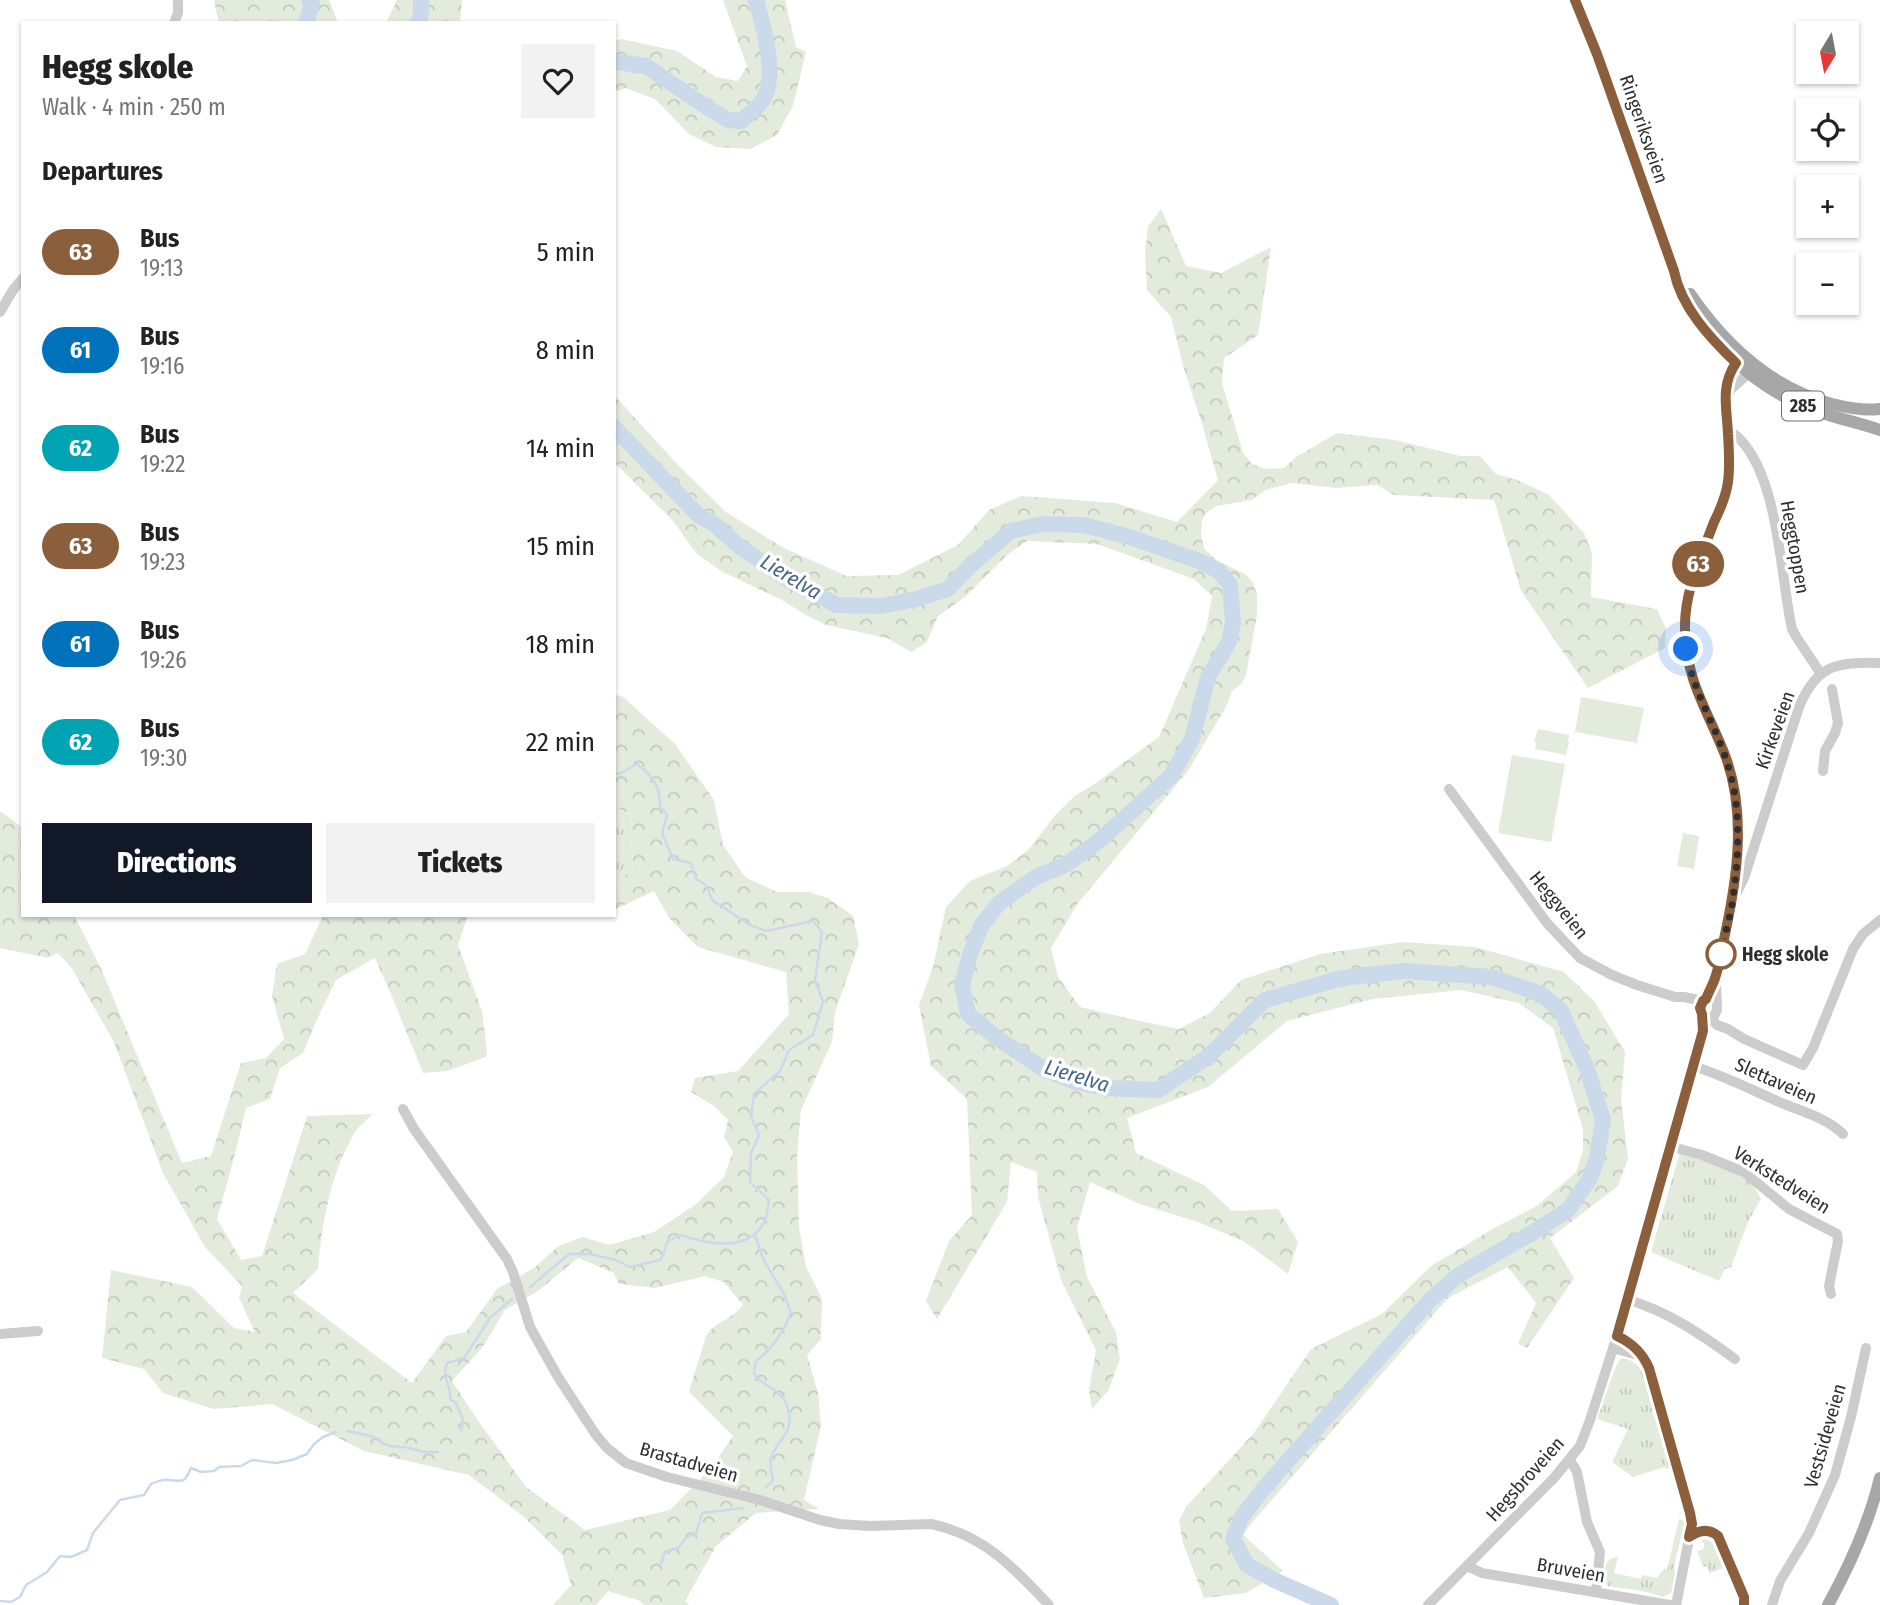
<!DOCTYPE html>
<meta charset="utf-8">
<style>
:root{--surface:#fff;--page:#f2f2f2;--text:#222;--muted:#767676;--accent:#111827}
body{margin:0;font-family:"Fira Sans Condensed",sans-serif;background:var(--page);color:var(--text);height:100vh;display:flex;flex-direction:column;font-size:26px;white-space:nowrap}
*{box-sizing:border-box;margin:0}
p{font-size:23px;color:var(--muted)}
.icon{flex:none;width:38px;height:38px;fill:none;stroke:currentColor;stroke-width:2;stroke-linecap:round;stroke-linejoin:round}
.map{position:relative;flex:1;overflow:hidden}
.panel{position:absolute;left:21px;top:21px;width:595px;height:896px;display:flex;flex-direction:column;background:var(--surface);border-radius:0px;box-shadow:0 2px 5px #0004}
.panel>*{flex:none}
.badge{padding:0 14px;border-radius:23px;font-size:24px;line-height:46px}
.needle{width:46px;rotate:190deg}
.fabs{position:absolute;left:1796px;top:21px;display:grid;gap:14px}
.fabs a{display:grid;place-items:center;width:63px;height:63px;border-radius:0px;background:var(--surface);box-shadow:0 2px 5px #0004;font-size:35px}
.you{position:absolute;width:35px;height:35px;margin:-18px;border:5px solid #fff;border-radius:50%;background:#1a73e8;box-shadow:0 0 0 10px #1a73e833}
.map>.badge{position:absolute;translate:-50% -50%;box-shadow:0 0 0 4px #fff}
h2{padding:0 21px;font-size:26px;line-height:63px}
.round{display:grid;place-items:center;flex:none;width:74px;height:74px;border-radius:0px;background:var(--page)}
.overview{display:flex;align-items:center;justify-content:space-between;height:119px;padding:0 21px}
h1{font-size:33px;font-weight:800;line-height:52px}
.button{display:flex;gap:14px;margin-top:auto;padding:14px 21px}
.button a{flex:1;height:80px;border-radius:0px;background:var(--accent);color:#fff;font-size:28px;font-weight:800;line-height:80px;text-align:center}
.button a+a{background:var(--page);color:var(--text)}
ul{padding:0;list-style:none}
li{display:flex;align-items:center;gap:21px;height:98px;padding:0 21px}
li div{flex:1}
li b{display:block;font-size:26px}
li em{font-style:normal}
li .badge{min-width:77px;font-weight:700;text-align:center}
.map>svg:first-child{display:block}
.grass{fill:url(#grass-tufts)}
.forest{fill:url(#forest-crowns);fill-rule:evenodd}
.pitch{fill:#e3ebdd}
.lines{fill:none;stroke-linecap:round;stroke-linejoin:round}
.stream{stroke:#cadaea;stroke-width:2.5}
.river{stroke:#cadaea;stroke-width:16}
.minor{stroke:#ccc;stroke-width:10}
.major{stroke:#a7a7a7;stroke-width:12}
.line-casing{stroke:#fff;stroke-width:16}
.line{stroke:#8b5e3c;stroke-width:10}
.walk{stroke:#2f2f2f;stroke-width:7;stroke-dasharray:0 12.6}
.stop-dot{fill:#fff;stroke:#8b5e3c;stroke-width:3.5}
.labels{text-anchor:middle;dominant-baseline:central;stroke-width:7;stroke-linejoin:round;paint-order:stroke}
.shield{fill:#fff;stroke:#6d6d6d;stroke-width:2}
.shield-label{font-size:18px;font-weight:bold;fill:#2f2f2f}
.street-label{font-size:19px;fill:#2f2f2f;stroke:#fff}
.stop-label{font-size:19px;font-weight:bold;fill:#2f2f2f;stroke:#fff;text-anchor:start}
.water-label{font-size:21px;font-style:italic;fill:#41678c;stroke:#fff}
</style>
<div class="map">
<svg width="1880" height="1605" viewBox="0 0 1880 1605">
<defs>
<pattern id="grass-tufts" width="24" height="20" patternUnits="userSpaceOnUse" patternTransform="scale(1.75)"><rect width="24" height="20" fill="#e3ebdd"/><path d="M3 7l-1-3M5 7V3M7 7l1-3M15 17l-1-3M17 17v-4M19 17l1-3" fill="none" stroke="#c3cabe"/></pattern>
<pattern id="forest-crowns" width="20" height="18" patternUnits="userSpaceOnUse" patternTransform="scale(1.75)"><rect width="20" height="18" fill="#e3ebdd"/><path d="M2 6a3 3 0 1 1 6 0M12 15a3 3 0 1 1 6 0" fill="none" stroke="#c3cabe"/></pattern>
</defs>
<rect width="100%" height="100%" fill="#fff"/>
<g class="grass">
<polygon points="614,806 630,814 633,869 614,885"/>
<polygon points="1680,1152 1731,1170 1752,1183 1761,1199 1748,1222 1731,1267 1725,1269 1719,1281 1651,1252"/>
<path d="M 1621,1359 C 1633,1359 1639,1365 1644,1375 L 1670,1468 L 1666,1469 L 1665,1467 L 1633,1477 L 1612,1462 L 1628,1429 L 1597,1419 L 1614,1371 L 1617,1364 Z"/>
<path d="M 1679,1519 L 1684,1520 L 1684,1525 L 1674,1566 L 1675,1574 L 1671,1593 L 1663,1597 C 1646,1590 1626,1589 1607,1586 C 1602,1575 1603,1557 1618,1557 L 1614,1573 L 1641,1579 L 1642,1575 L 1657,1578 L 1664,1569 L 1667,1570 Z"/>
<polygon points="1706,1539 1713,1543 1724,1568 1710,1573 1706,1566 1703,1567 1697,1550 1700,1551 1704,1548 1704,1543 1701,1541"/>
</g>
<g class="forest">
<polygon points="214,0 329,0 338,23 221,23 218,20"/>
<polygon points="397,0 462,0 460,23 386,23"/>
<polygon points="723,0 785,0 796,47 806,52 793,106 777,135 751,149 716,147 689,134 655,99 626,88 614,92 614,41 621,39 677,51 716,77 738,81 747,66"/>
<polygon points="1161,209 1186,266 1221,273 1271,247 1258,335 1224,358 1222,383 1243,453 1252,464 1266,469 1284,468 1296,457 1337,433 1395,440 1460,456 1480,456 1496,474 1517,480 1549,495 1584,533 1592,553 1591,597 1657,609 1666,629 1665,648 1588,688 1521,591 1494,500 1394,495 1377,485 1336,488 1292,483 1265,490 1252,500 1216,506 1206,513 1202,520 1201,535 1204,548 1216,560 1245,574 1253,583 1257,595 1257,615 1246,675 1242,683 1232,691 1226,707 1188,771 1078,903 1051,948 1058,977 1080,1007 1131,1019 1179,1029 1210,1013 1241,980 1320,954 1403,942 1475,947 1564,972 1594,1001 1625,1052 1621,1099 1628,1159 1618,1186 1550,1238 1574,1278 1527,1348 1518,1344 1536,1303 1508,1267 1448,1298 1250,1525 1243,1535 1283,1571 1246,1593 1204,1598 1183,1543 1179,1521 1186,1507 1254,1433 1311,1349 1382,1314 1431,1266 1491,1230 1538,1205 1576,1172 1583,1151 1583,1129 1553,1028 1519,1003 1461,990 1373,999 1287,1021 1208,1087 1127,1118 1136,1153 1204,1185 1232,1211 1278,1209 1298,1242 1288,1274 1245,1242 1198,1222 1140,1204 1090,1182 1077,1228 1087,1277 1116,1332 1120,1359 1108,1391 1092,1409 1089,1390 1096,1350 1061,1280 1038,1197 1037,1172 1011,1162 1007,1202 937,1319 926,1301 949,1241 972,1215 967,1099 931,1066 919,1005 933,967 946,907 970,881 1007,866 1028,850 1057,813 1076,795 1093,785 1159,737 1206,629 1212,596 1194,579 1097,544 1027,541 1007,555 965,597 938,616 927,642 911,652 887,638 826,625 806,615 782,600 721,571 696,553 673,521 614,462 614,395 676,463 726,512 782,547 846,576 898,575 958,545 989,510 1021,496 1115,503 1177,522 1218,480 1202,424 1184,369 1171,317 1147,290 1145,252 1148,227"/>
<path d="M 614,694 L 623,697 L 675,744 L 714,800 L 723,845 L 745,877 L 777,892 L 808,892 L 828,898 L 853,916 L 859,944 L 835,1012 L 832,1042 L 801,1110 L 797,1155 L 799,1228 L 806,1267 L 822,1299 L 821,1339 L 807,1355 L 818,1393 L 821,1426 L 804,1500 L 819,1509 L 756,1513 L 716,1546 L 685,1601 L 689,1605 L 644,1605 L 638,1600 L 608,1591 L 596,1605 L 553,1605 L 571,1585 L 562,1555 L 524,1517 L 469,1475 L 364,1451 L 272,1404 L 214,1409 L 163,1393 L 144,1369 L 102,1358 L 111,1270 L 192,1287 L 234,1328 L 255,1332 L 239,1298 L 242,1286 L 205,1247 L 163,1173 L 113,1040 L 71,967 L 58,953 L 48,958 L 0,948 L 0,811 L 23,828 L 23,915 L 74,915 L 102,971 L 182,1163 L 211,1156 L 241,1063 L 266,1058 L 284,1039 L 272,996 L 277,964 L 305,954 L 323,916 L 468,915 L 458,945 L 482,1011 L 487,1051 L 486,1057 L 447,1071 L 423,1073 L 391,994 L 375,958 L 336,980 L 317,1019 L 303,1053 L 280,1068 L 270,1099 L 246,1108 L 234,1158 L 217,1219 L 241,1260 L 262,1256 L 307,1116 L 373,1114 C 367,1120 358,1126 354,1134 C 330,1175 322,1223 318,1269 L 293,1293 L 412,1383 L 446,1336 L 466,1332 L 497,1289 L 534,1268 L 557,1247 L 582,1237 L 610,1245 L 654,1232 L 695,1205 L 724,1177 L 733,1152 L 724,1137 L 728,1120 L 714,1106 L 691,1092 L 695,1078 L 738,1071 L 789,1014 L 786,972 L 698,947 L 669,918 L 654,891 L 614,910 L 614,885 L 633,869 L 630,814 L 614,806 ZM 578,1258 L 614,1273 L 619,1284 L 655,1288 L 705,1276 L 724,1282 L 743,1305 C 733,1319 714,1322 706,1336 L 689,1392 L 733,1436 L 712,1467 L 670,1510 L 585,1530 L 526,1487 L 479,1422 L 452,1381 L 482,1348 L 505,1310 L 538,1291 Z"/>
</g>
<g class="pitch">
<polygon points="1581,697 1644,708 1637,743 1575,732"/>
<polygon points="1538,729 1569,735 1568,742 1569,743 1566,755 1535,749 1536,742 1534,741"/>
<polygon points="1512,755 1565,764 1551,842 1498,833"/>
<polygon points="1683,833 1699,836 1694,869 1677,866"/>
</g>
<g class="lines">
<g class="stream">
<polyline points="614,446 625,438"/>
<path d="M 755,1235 L 763,1259 L 784,1294 L 791,1313 C 783,1332 773,1349 756,1361 C 756,1365 754,1369 754,1372 C 756,1385 785,1387 789,1413 C 793,1435 776,1440 771,1458 C 769,1465 772,1473 773,1480 L 766,1487"/>
<path d="M 530,1287 L 569,1254 L 590,1254 L 616,1260 L 630,1267 L 660,1260 L 664,1253 L 667,1242 L 680,1235 C 704,1243 744,1253 762,1226 C 767,1219 768,1208 769,1200 L 750,1182 L 751,1153 L 759,1135 L 751,1116 L 754,1094 L 780,1071 L 789,1050 L 813,1035 L 823,1002 L 815,980 L 822,932 L 813,921 L 766,931 L 750,925 L 712,900 L 706,885 L 696,879 L 691,863 L 673,859 L 662,833 L 667,815 L 660,806 C 661,787 652,775 637,764 L 619,774 L 614,773"/>
<polyline points="347,1431 371,1436 389,1446 405,1447 424,1452 438,1452"/>
<path d="M 461,1432 L 463,1420 L 456,1403 L 450,1399 C 452,1384 441,1380 447,1363 L 464,1358 L 490,1318 L 512,1299"/>
<polyline points="661,1563 665,1552 678,1548 688,1536 696,1534 702,1513 743,1508"/>
<path d="M 0,1601 L 11,1602 L 20,1597 L 26,1585 L 47,1572 L 60,1556 L 71,1557 L 87,1550 L 93,1533 L 120,1500 L 144,1495 L 151,1484 C 156,1482 163,1479 169,1480 C 183,1481 184,1484 191,1468 L 201,1472 L 214,1471 L 219,1467 L 241,1466 L 252,1460 L 276,1463 L 292,1460 L 307,1454 L 314,1444 L 323,1437 L 336,1432"/>
</g>
<g class="river">
<polyline points="306,23 312,4 309,0"/>
<polyline points="418,23 421,13 421,0"/>
<path d="M 614,63 L 617,62 L 646,66 L 705,106 L 728,120 L 741,121 C 748,115 759,107 764,98 C 777,75 763,24 756,0"/>
<polyline points="614,427 698,515 714,524 740,547 788,580 837,605 880,606 917,599 948,589 969,567 1011,531 1043,524 1084,525 1130,537 1199,561 1219,571 1230,585 1233,622 1229,642 1208,677 1192,739 1171,776 1101,839 1067,864 1036,877 998,904 981,926 970,955 962,985 968,1014 997,1038 1042,1068 1076,1082 1106,1088 1158,1090 1209,1056 1265,1000 1342,978 1403,971 1492,977 1541,994 1561,1011 1587,1069 1603,1120 1597,1158 1590,1178 1568,1210 1532,1233 1460,1274 1431,1299 1264,1488 1241,1518 1233,1539 1247,1565 1274,1580 1331,1605"/>
</g>
<g class="minor">
<polyline points="174,23 178,13 178,0"/>
<polyline points="0,312 13,290 23,278"/>
<path d="M 1728,433 L 1733,433 C 1779,468 1780,576 1792,629 L 1797,638 L 1821,674"/>
<polyline points="1823,771 1825,751 1835,733 1838,723 1832,689"/>
<polyline points="1449,789 1547,923 1580,958 1612,975 1637,985 1675,997 1684,997 1703,1001"/>
<path d="M 1737,892 L 1744,878 L 1799,707 C 1817,664 1837,662 1880,663"/>
<polyline points="1702,1014 1710,1017 1717,1025 1728,1029 1744,1039 1803,1065 1813,1048 1853,949 1863,934 1880,920"/>
<polyline points="1702,1020 1702,1014 1700,1008 1701,1004 1706,999 1715,978"/>
<path d="M 1693,1066 C 1725,1076 1754,1091 1784,1104 C 1804,1112 1828,1119 1843,1134"/>
<path d="M 403,1109 L 414,1129 L 507,1259 L 513,1272 L 530,1327 L 558,1377 L 596,1435 L 607,1448 L 626,1463 L 667,1477 L 760,1500 L 820,1520 L 839,1524 L 870,1526 L 931,1524 C 984,1535 1013,1567 1049,1605"/>
<polyline points="1669,1146 1702,1155 1744,1172 1789,1209 1837,1234 1838,1241 1829,1286 1831,1294"/>
<path d="M 1626,1299 C 1667,1311 1701,1334 1735,1359"/>
<polyline points="0,1334 38,1331"/>
<polyline points="1617,1336 1632,1344 1647,1362 1690,1513 1692,1524 1676,1605"/>
<polyline points="1613,1348 1641,1356"/>
<polyline points="1570,1460 1577,1472 1587,1522 1600,1552 1596,1592"/>
<polyline points="1467,1566 1482,1573 1670,1605"/>
<path d="M 1428,1605 L 1554,1478 L 1580,1446 L 1590,1420 L 1617,1336 L 1703,1031 L 1710,1017 L 1714,1016 L 1717,1010 C 1717,999 1715,986 1717,974 C 1720,949 1728,925 1733,901 C 1737,879 1737,855 1737,832 C 1737,806 1734,779 1724,754 C 1711,719 1690,688 1686,650 C 1681,608 1695,571 1711,532 C 1717,516 1725,499 1728,482 C 1730,467 1729,450 1728,434 C 1727,409 1720,385 1736,363 L 1749,361 L 1748,374 L 1731,389 L 1726,403"/>
<polyline points="1772,1605 1780,1581 1809,1533 1835,1475 1851,1417 1866,1348"/>
</g>
<g class="major">
<path d="M 1575,0 L 1597,54 L 1674,270 C 1685,327 1753,384 1803,406 C 1828,417 1855,421 1880,430"/>
<path d="M 1690,294 C 1725,345 1771,388 1832,404 C 1848,408 1864,411 1880,409"/>
<path d="M 1828,1605 C 1850,1565 1869,1523 1880,1478"/>
</g>
</g>
<g class="lines">
<g class="line-casing">
<path id="line" d="M 1575,0 L 1597,54 L 1674,271 C 1681,307 1710,338 1736,363 C 1720,386 1727,409 1728,434 C 1729,450 1730,467 1728,482 C 1726,496 1720,510 1714,522 C 1701,557 1684,592 1685,629 C 1686,681 1707,709 1725,755 C 1747,813 1737,880 1724,939 C 1721,950 1720,963 1716,975 C 1714,983 1709,991 1706,999 L 1703,1001 L 1700,1008 L 1702,1014 L 1703,1031 L 1617,1336 C 1632,1343 1642,1352 1649,1368 L 1690,1513 L 1692,1524 L 1689,1537 C 1699,1530 1709,1528 1718,1536 L 1744,1597 L 1744,1605"/>
</g>
<use href="#line" class="line"/>
<path class="walk" d="M 1686,649 C 1693,694 1717,726 1729,769 C 1741,809 1739,855 1733,897 C 1731,916 1724,935 1721,954"/>
</g>
<circle class="stop-dot" cx="1721" cy="954" r="14"/>
<g class="labels">
<rect class="shield" x="1782" y="391.5" width="42" height="29" rx="5"/>
<g class="shield-label">
<text x="1803" y="406">285</text>
</g>
<g class="street-label">
<text transform="translate(1644 129) rotate(71)">Ringeriksveien</text>
<text transform="translate(1795 547) rotate(80)">Heggtoppen</text>
<text transform="translate(1775 730) rotate(-70)">Kirkeveien</text>
<text transform="translate(1559 905) rotate(51)">Heggveien</text>
<text transform="translate(1776 1081) rotate(24)">Slettaveien</text>
<text transform="translate(1782 1180) rotate(32)">Verkstedveien</text>
<text transform="translate(1825 1436) rotate(-74)">Vestsideveien</text>
<text transform="translate(689 1462) rotate(16)">Brastadveien</text>
<text transform="translate(1525 1479) rotate(-48)">Hegsbroveien</text>
<text transform="translate(1571 1570) rotate(10)">Bruveien</text>
</g>
<g class="stop-label">
<text x="1742" y="954">Hegg skole</text>
</g>
<g class="water-label">
<text transform="translate(791 577) rotate(31)">Lierelva</text>
<text transform="translate(1077 1076) rotate(17)">Lierelva</text>
</g>
</g>
</svg>
<div class="fabs">
<a><svg class="needle" viewBox="-14 -14 28 28"><path d="M0-13l5 13h-10z" fill="#e53935"/><path d="M0 13l5-13h-10z" fill="#767676"/></svg></a>
<a><svg class="icon" aria-label="locate" viewBox="0 0 24 24"><circle cx="12" cy="12" r="6"/><path d="M12 2v4M12 18v4M2 12h4M18 12h4"/></svg></a>
<a>+</a>
<a>−</a>
</div>
<div class="you" style="left:1686px;top:649px"></div>
<b class="badge" style="left:1698px;top:564px;background:#8b5e3c;color:#fff">63</b>
<section class="panel">
<div class="overview"><div><h1>Hegg skole</h1><p>Walk · 4 min · 250 m</p></div><a class="round"><svg class="icon" aria-label="heart" viewBox="0 0 24 24"><path d="M12 20l-8-8c-3-5 5-10 8-4 3-6 11-1 8 4z"/></svg></a></div>
<h2>Departures</h2>
<ul>
<li><span class="badge" style="background:#8b5e3c;color:#fff">63</span><div><b>Bus</b><p>19:13</p></div><em>5 min</em></li>
<li><span class="badge" style="background:#0072bc;color:#fff">61</span><div><b>Bus</b><p>19:16</p></div><em>8 min</em></li>
<li><span class="badge" style="background:#00a3b4;color:#fff">62</span><div><b>Bus</b><p>19:22</p></div><em>14 min</em></li>
<li><span class="badge" style="background:#8b5e3c;color:#fff">63</span><div><b>Bus</b><p>19:23</p></div><em>15 min</em></li>
<li><span class="badge" style="background:#0072bc;color:#fff">61</span><div><b>Bus</b><p>19:26</p></div><em>18 min</em></li>
<li><span class="badge" style="background:#00a3b4;color:#fff">62</span><div><b>Bus</b><p>19:30</p></div><em>22 min</em></li>
</ul>
<div class="button"><a>Directions</a><a>Tickets</a></div>
</section>
</div>
